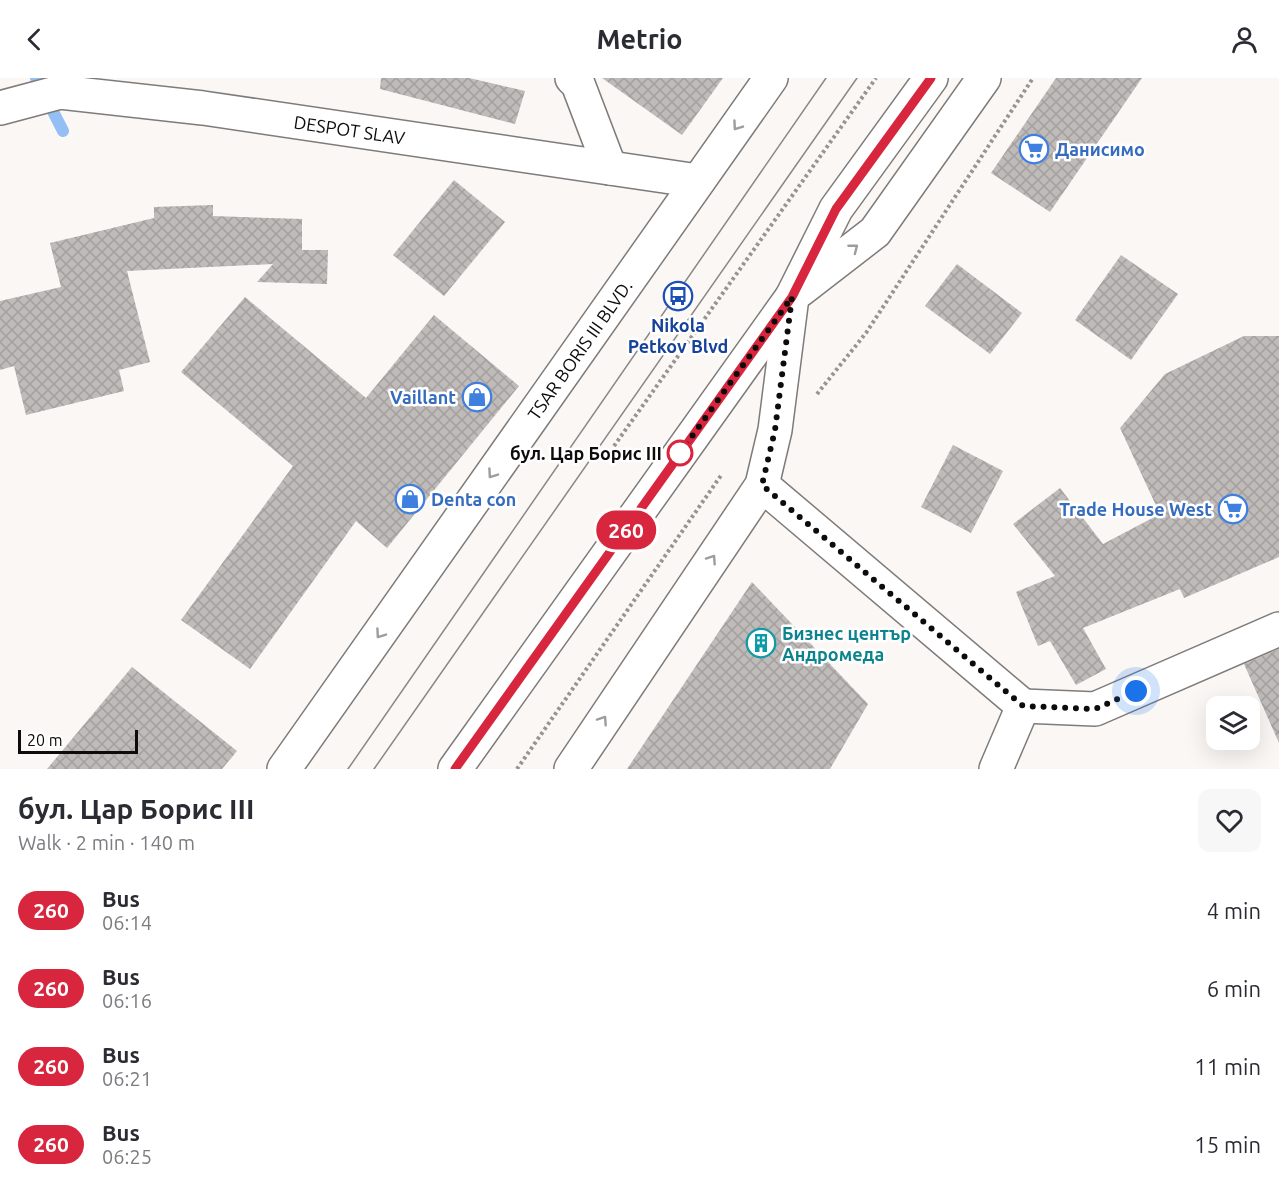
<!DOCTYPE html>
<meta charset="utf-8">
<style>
:root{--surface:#fff;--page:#f7f7f7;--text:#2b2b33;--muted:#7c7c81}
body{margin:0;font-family:Ubuntu,sans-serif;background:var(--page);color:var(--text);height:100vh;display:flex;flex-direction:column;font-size:22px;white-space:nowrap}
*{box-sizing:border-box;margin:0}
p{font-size:20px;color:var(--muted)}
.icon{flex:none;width:33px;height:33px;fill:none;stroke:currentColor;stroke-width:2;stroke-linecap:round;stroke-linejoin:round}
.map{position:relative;height:691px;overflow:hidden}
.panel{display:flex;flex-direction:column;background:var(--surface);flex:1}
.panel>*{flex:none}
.badge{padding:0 12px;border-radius:20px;font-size:21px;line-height:39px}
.controls{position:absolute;left:1206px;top:618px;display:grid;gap:12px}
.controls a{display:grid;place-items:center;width:54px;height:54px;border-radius:12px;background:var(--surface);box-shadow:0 6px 24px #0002;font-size:30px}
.scale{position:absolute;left:18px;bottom:15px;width:120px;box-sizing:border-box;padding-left:6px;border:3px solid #0d0b0b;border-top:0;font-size:16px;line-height:21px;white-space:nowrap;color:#0d0b0b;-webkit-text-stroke:4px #fff;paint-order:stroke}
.you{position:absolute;width:30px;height:30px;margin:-15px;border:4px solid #fff;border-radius:50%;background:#1a73e8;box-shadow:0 0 0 9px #1a73e833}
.map>.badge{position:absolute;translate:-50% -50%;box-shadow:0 0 0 3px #fff}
.round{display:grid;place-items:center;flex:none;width:63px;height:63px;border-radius:12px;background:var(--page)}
.headline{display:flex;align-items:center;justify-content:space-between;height:102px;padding:0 18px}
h1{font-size:28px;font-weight:700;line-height:45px}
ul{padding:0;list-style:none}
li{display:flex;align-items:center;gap:18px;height:78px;padding:0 18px}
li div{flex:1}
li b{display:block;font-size:22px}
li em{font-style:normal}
li .badge{min-width:66px;font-weight:700;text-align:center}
header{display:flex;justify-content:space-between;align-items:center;height:78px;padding:0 18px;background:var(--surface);font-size:27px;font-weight:700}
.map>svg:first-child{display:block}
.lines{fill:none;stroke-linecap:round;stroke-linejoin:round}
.stream{stroke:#94bff5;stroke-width:12}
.building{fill:url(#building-cross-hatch)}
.minor-casing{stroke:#7f7b79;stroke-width:36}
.major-casing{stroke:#7f7b79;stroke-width:36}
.path{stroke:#979492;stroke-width:4;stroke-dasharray:3 3;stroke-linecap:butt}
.minor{stroke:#fff;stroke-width:33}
.major{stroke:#fff;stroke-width:33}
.tram{stroke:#8a8785;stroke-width:1.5}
.oneway{stroke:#9e9d9d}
.line-casing{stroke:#fff;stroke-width:14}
.line{stroke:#d7263d;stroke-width:9}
.walk{stroke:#0d0b0b;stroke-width:6;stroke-dasharray:0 10.8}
.stop-dot{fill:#fff;stroke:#d7263d;stroke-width:3}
.labels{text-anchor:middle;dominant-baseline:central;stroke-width:5;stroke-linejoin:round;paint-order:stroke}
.street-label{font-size:18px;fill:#0d0b0b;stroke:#fff}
.shop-label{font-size:18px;font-weight:bold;fill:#366cbe;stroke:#fff;text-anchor:start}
.transit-label{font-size:18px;font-weight:bold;fill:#164399;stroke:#fff}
.stop-label{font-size:18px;font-weight:bold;fill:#0d0b0b;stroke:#fff;text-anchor:end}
.culture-label{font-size:18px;font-weight:bold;fill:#0d838f;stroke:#fff;text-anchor:start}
</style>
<header><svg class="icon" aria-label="back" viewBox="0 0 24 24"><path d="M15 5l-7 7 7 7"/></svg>Metrio<svg class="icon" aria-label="person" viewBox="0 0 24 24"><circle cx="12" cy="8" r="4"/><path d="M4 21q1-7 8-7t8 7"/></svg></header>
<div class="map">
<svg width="1279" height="691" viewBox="0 0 1279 691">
<defs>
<pattern id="building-cross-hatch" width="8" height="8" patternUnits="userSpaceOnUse" patternTransform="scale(1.5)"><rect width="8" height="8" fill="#bfbbb9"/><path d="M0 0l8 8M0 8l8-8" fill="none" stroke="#a39f9e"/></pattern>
</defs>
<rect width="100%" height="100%" fill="#fbf7f4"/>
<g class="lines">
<polyline class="stream" points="36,0 63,53"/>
</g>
<g class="building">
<polygon points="381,0 469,0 525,13 515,46 380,11"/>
<polygon points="602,0 723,0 682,57"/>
<polygon points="1056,0 1142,0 1050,134 991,95"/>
<polygon points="454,102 505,144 444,218 393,177"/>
<polygon points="213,127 213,138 302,141 302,172 328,172 327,206 257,204 273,186 127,193 150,284 119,292 124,313 26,337 14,288 0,292 0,223 61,209 50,165 154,140 154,129"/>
<polygon points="1121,177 1178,216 1131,282 1075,242"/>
<polygon points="957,186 1022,235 990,276 925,228"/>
<polygon points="245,219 366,320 434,237 519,308 387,470 356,443 250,591 181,542 293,388 181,294"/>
<polygon points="1244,258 1279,258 1279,479 1184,520 1180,511 1083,550 1106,591 1076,607 1050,563 1038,568 1016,514 1055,498 1013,446 1060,410 1103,466 1160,436 1120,350 1165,296"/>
<polygon points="953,367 1003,393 971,455 921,429"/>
<polygon points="752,504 868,626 830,691 627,691"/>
<polygon points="1279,571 1279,665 1244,586"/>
<polygon points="132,589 237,673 222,691 47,691"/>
</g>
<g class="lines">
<g class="minor-casing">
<g id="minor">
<polyline points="572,0 578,6 610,90"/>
<path id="s1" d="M 0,30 L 60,14 L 203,30 L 698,103"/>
<polyline points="762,407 1023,628 996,691"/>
<polyline points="1023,628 1095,631 1279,551"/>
<path id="s2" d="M 284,691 L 771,0"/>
<polyline points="571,691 762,407 775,352 792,219"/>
</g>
</g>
<g class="major-casing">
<g id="major">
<polyline points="800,212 875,154 984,0"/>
<polyline points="455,691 792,219 836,131 931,0"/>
</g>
</g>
<g class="path">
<polyline points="817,316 866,255 1033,0"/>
<polyline points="614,368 876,0"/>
<polyline points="517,691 722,396"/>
</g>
<use href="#minor" class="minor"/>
<use href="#major" class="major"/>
<g class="tram">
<polyline points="348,691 826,0"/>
<polyline points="374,691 857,0"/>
</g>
</g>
<defs><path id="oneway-chevron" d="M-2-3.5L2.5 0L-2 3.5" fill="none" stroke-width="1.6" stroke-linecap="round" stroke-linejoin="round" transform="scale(1.5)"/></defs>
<g class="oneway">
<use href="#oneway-chevron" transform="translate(737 48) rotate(125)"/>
<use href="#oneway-chevron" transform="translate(854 170) rotate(-38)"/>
<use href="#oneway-chevron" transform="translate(492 396) rotate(125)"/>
<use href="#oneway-chevron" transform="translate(712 481) rotate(-56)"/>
<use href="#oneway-chevron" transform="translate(380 556) rotate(125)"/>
<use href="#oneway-chevron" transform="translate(603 642) rotate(-56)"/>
</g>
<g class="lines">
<g class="line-casing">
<polyline id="line" points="455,691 792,219 836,131 931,0"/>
</g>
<use href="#line" class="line"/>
<polyline class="walk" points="680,375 792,219 775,352 762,407 1023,628 1095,631 1136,613"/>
</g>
<defs>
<g id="supermarket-ring" transform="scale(1.5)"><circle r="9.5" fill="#fff" stroke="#3f7fe0" stroke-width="1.5"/><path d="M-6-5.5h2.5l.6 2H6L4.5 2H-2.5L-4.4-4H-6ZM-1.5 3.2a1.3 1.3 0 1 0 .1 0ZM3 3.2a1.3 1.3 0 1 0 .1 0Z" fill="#3f7fe0"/></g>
<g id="bus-ring" transform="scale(1.5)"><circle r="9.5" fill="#fff" stroke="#1a4fb4" stroke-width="1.5"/><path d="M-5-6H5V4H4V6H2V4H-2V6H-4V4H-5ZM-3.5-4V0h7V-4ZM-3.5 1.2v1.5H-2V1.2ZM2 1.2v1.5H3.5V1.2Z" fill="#1a4fb4"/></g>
<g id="shop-ring" transform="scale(1.5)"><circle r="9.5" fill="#fff" stroke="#3f7fe0" stroke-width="1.5"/><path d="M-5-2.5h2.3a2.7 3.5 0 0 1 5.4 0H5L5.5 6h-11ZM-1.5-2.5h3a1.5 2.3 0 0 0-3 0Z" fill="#3f7fe0"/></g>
<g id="building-ring" transform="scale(1.5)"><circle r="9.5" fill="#fff" stroke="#0f9aa8" stroke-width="1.5"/><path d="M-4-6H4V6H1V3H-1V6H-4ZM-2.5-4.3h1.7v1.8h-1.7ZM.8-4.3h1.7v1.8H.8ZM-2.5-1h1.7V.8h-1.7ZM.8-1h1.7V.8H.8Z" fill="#0f9aa8"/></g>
</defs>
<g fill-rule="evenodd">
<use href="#supermarket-ring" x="1034" y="71"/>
<use href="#bus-ring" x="678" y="218"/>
<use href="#shop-ring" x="477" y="319"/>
<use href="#shop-ring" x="410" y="421"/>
<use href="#supermarket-ring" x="1233" y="431"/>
<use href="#building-ring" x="761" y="565"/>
</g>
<circle class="stop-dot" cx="680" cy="375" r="12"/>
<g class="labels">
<g class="street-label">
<text stroke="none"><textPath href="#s1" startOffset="354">DESPOT SLAV</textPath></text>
<text stroke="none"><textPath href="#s2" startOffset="513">TSAR BORIS III BLVD.</textPath></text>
</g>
<g class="shop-label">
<text x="1055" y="71">Данисимо</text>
<text x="456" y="319" text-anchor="end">Vaillant</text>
<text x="431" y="421">Denta con</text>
<text x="1212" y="431" text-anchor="end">Trade House West</text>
</g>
<g class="transit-label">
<text x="678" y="247">Nikola<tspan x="678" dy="21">Petkov Blvd</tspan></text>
</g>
<g class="stop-label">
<text x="662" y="375">бул. Цар Борис ІІІ</text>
</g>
<g class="culture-label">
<text x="782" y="555">Бизнес център<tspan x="782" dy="21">Андромеда</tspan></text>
</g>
</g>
</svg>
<div class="controls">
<a><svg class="icon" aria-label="layers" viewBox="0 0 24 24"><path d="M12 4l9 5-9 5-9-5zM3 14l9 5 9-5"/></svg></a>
</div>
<div class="scale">20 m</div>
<div class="you" style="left:1136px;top:613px"></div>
<b class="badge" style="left:626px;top:452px;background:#d7263d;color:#fff">260</b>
</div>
<section class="panel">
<div class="headline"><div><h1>бул. Цар Борис ІІІ</h1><p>Walk · 2 min · 140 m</p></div><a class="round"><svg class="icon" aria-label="heart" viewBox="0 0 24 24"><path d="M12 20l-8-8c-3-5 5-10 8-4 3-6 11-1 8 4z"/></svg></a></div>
<ul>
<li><span class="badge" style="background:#d7263d;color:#fff">260</span><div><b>Bus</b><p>06:14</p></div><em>4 min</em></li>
<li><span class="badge" style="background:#d7263d;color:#fff">260</span><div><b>Bus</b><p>06:16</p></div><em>6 min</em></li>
<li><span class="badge" style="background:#d7263d;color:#fff">260</span><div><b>Bus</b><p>06:21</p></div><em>11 min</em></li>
<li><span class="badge" style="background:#d7263d;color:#fff">260</span><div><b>Bus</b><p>06:25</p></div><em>15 min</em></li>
</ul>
</section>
